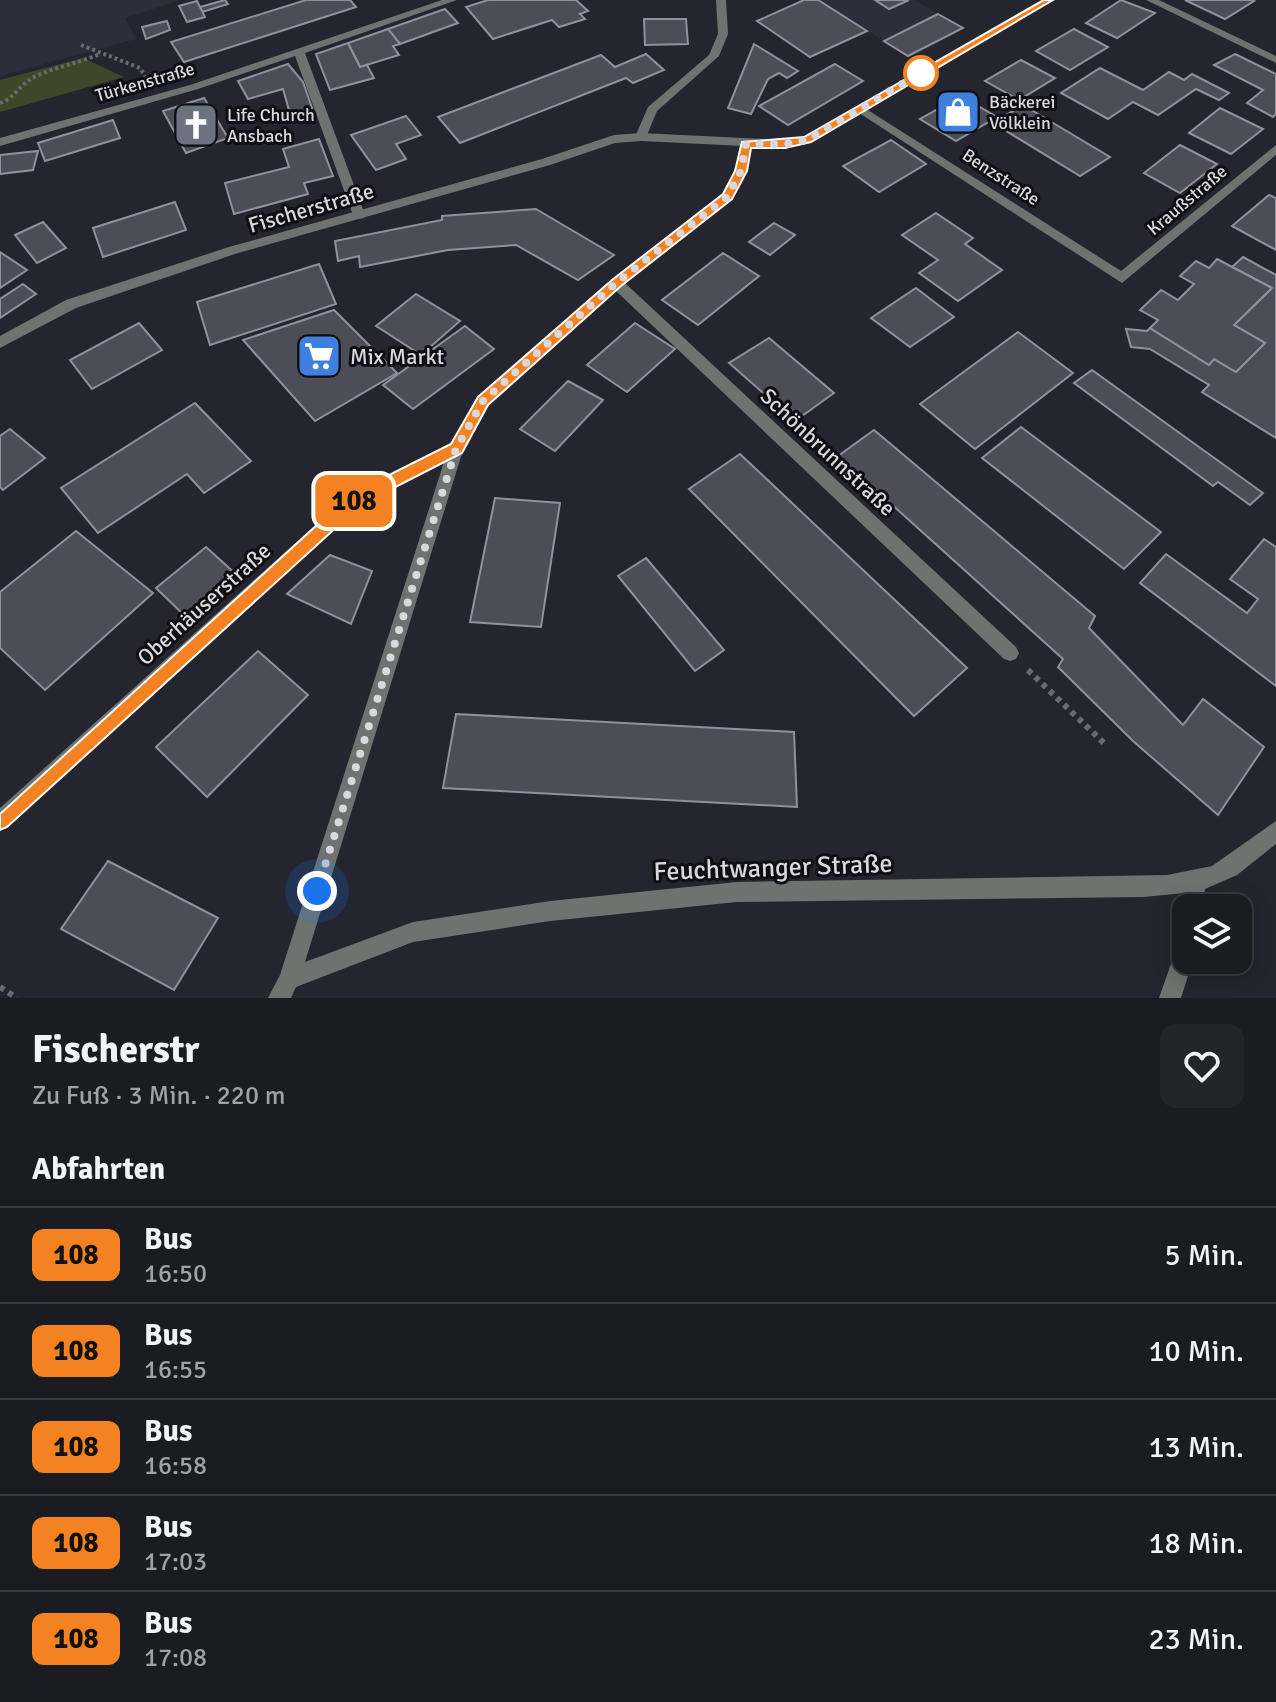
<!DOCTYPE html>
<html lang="de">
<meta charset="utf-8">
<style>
:root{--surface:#1b1c22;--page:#24252a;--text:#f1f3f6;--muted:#a0a1a5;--line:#393a40}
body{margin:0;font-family:Signika,sans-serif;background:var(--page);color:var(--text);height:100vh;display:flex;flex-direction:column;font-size:30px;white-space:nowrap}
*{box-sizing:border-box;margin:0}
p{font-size:26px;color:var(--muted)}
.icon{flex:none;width:44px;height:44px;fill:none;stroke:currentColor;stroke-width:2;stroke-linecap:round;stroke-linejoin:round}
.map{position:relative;height:998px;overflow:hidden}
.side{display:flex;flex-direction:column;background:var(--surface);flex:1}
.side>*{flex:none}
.badge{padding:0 16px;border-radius:12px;font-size:28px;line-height:52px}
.controls{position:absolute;left:1172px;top:894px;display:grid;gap:16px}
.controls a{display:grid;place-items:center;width:80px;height:80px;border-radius:16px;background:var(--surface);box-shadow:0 4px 20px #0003,0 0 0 2px var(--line);font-size:40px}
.you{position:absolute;width:40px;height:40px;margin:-20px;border:6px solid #fff;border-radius:50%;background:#1a73e8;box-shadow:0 0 0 12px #1a73e833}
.map>.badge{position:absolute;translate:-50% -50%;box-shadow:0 0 0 4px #fff}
h2{padding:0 32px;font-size:30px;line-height:72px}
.round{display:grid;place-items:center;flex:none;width:84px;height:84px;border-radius:16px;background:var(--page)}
.overview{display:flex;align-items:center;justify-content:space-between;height:136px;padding:0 32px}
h1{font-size:38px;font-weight:700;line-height:60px}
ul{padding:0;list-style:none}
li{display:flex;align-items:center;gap:24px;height:96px;padding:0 32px;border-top:2px solid var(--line)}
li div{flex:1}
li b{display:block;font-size:30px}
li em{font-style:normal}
li .badge{min-width:88px;font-weight:700;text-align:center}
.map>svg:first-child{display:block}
.built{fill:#2d2d3c}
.green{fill:#3e4829}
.building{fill:#4d4d58;stroke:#90919d;stroke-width:2}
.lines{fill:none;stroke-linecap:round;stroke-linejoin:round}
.path-far1{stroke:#696a72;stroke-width:4;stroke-dasharray:3 3;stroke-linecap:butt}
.path{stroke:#696a72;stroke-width:6;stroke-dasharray:5 5;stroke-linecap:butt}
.minor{fill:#6e736f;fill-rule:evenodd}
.tertiary{fill:#6e736f;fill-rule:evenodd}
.line{fill:#f58220;stroke:#fff;stroke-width:2}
.walk{stroke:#d8d8de;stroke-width:8;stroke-dasharray:0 14.4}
.stop-dot{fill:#fff;stroke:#f58220;stroke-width:4}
.labels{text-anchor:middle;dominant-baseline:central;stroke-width:6;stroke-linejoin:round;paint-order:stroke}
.far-street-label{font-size:18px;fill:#d8d8de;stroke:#0e0e13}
.far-poi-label{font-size:18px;fill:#d8d8de;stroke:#0e0e13;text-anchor:start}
.street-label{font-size:22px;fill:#d8d8de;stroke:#0e0e13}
.poi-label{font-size:22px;fill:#d8d8de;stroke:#0e0e13;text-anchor:start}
.near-street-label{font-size:26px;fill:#d8d8de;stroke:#0e0e13}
</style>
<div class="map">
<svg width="1276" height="998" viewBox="0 0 1276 998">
<rect width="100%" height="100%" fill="#24252e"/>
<g class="built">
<polygon points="0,0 181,0 125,18 136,39 0,76"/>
<polygon points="818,0 914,0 938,14 884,41"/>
</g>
<polygon class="green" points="83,58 124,77 0,112 0,80"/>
<g class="building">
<polygon points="225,0 228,4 202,12 200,7"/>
<polygon points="306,0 350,0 356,7 184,62 171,42"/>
<polygon points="488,0 576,0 588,11 580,14 585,19 559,27 552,20 493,39 466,7"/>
<polygon points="804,0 818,0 867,31 810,57 757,21"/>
<polygon points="875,0 909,0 889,9"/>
<polygon points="1121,0 1155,13 1117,38 1086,23"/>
<polygon points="1185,0 1251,0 1254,1 1225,19"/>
<polygon points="197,1 205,17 187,22 179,6"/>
<polygon points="445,9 458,23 400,44 388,29"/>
<polygon points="938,14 963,28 908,56 884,41"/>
<polygon points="644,19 686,19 688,44 645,45"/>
<polygon points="167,21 170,30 146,39 142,27"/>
<polygon points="388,29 400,44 393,46 399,55 360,67 348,43"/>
<polygon points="1074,29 1108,47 1070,70 1036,51"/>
<polygon points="348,43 360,67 367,65 374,78 330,90 316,54"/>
<polygon points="754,44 798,71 787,78 779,73 768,79 751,114 728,108"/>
<polygon points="646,54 664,70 633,83 626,78 460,143 438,117 601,55 615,67"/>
<polygon points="1235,54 1276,74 1276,114 1273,117 1247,103 1263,90 1214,65"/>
<polygon points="1021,60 1055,78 1019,100 985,81"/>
<polygon points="288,64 303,82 312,108 290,114 283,89 248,99 238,81"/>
<polygon points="835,64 863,81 788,125 759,106"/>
<polygon points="1100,68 1143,90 1169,72 1184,80 1192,74 1229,93 1219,100 1196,89 1158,115 1133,102 1108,119 1061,93"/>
<polygon points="961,96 997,117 956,141 920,119"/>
<polygon points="204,98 228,138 186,153 163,111"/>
<polygon points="1023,105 1110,157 1080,176 993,123"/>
<polygon points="1220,108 1263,129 1231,154 1189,133"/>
<polygon points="406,116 421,135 396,144 406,159 376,170 351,135"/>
<polygon points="113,120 120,138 45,161 38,143"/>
<polygon points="319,139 333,176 304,183 308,194 234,214 225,183 289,167 283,149"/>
<polygon points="891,140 926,164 879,192 843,166"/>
<polygon points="1180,145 1217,164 1180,193 1144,173"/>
<polygon points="38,151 33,170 0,174 0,155"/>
<polygon points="1269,195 1276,198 1276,250 1232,226"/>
<polygon points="175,202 186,230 103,257 93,228"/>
<polygon points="536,209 614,255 578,280 516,245 448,250 360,267 359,256 338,261 335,241 442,220 442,216"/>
<polygon points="936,213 973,238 965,244 1002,270 958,301 919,273 938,260 902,235"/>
<polygon points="43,222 66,248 37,263 15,235"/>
<polygon points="774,223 795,235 770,255 749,242"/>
<polygon points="0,252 27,270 0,288"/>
<polygon points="723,253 759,276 698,325 662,300"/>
<polygon points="1243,257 1276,275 1276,438 1202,392 1209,385 1150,349 1131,347 1126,329 1147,331 1150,328 1209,365 1214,359 1236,372 1265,343 1234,325 1272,288 1232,267"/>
<polygon points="1217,259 1272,288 1234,325 1265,343 1236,372 1214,359 1209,365 1150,328 1158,320 1140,310 1161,290 1178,300 1194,284 1180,276 1196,261 1209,268"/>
<polygon points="319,264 336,304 210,345 197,302"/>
<polygon points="23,284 36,294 0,318 0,299"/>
<polygon points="916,288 954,317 910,347 871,318"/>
<polygon points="416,294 460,321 421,355 376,326"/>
<polygon points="334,310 397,373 315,421 243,340"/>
<polygon points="139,323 162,350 92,389 70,360"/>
<polygon points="635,323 675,349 627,392 587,365"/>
<polygon points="465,326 494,349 413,409 383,385"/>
<polygon points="1018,332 1073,373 975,449 920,404"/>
<polygon points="769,338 834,393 795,421 729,363"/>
<polygon points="1092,370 1263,493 1250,505 1218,482 1213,486 1074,383"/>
<polygon points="568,381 603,400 555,451 520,429"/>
<polygon points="195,403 251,461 204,493 187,474 98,533 61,488"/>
<polygon points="1021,427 1161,532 1124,569 982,458"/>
<polygon points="10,429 45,458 3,490 0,487 0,436"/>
<polygon points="874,430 1095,616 1089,628 1183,725 1203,699 1264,747 1218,815 1133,741 1058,667 1063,659 838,456"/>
<polygon points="740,454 967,668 914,716 689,489"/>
<polygon points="495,498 560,503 541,627 470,622"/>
<polygon points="76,531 153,593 45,690 0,648 0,592"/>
<polygon points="1264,539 1276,547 1276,686 1140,583 1166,554 1247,613 1258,599 1230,579"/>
<polygon points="206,547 239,577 188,619 156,588"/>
<polygon points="330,555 372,571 351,624 287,594"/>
<polygon points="646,558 724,650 695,671 618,576"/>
<polygon points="258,651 308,695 207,797 156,747"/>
<polygon points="456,714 794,732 797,807 443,788"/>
<polygon points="108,861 218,918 174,990 61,929"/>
</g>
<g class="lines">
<g class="path-far1">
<polyline points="81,45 140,68 146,78"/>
<path d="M 0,103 C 14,99 20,84 34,77 C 55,67 79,63 100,54"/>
</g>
<g class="path">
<polyline points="1028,670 1105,744"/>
<polyline points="0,987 17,998"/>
</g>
<g class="minor">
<polygon points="442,0 457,0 305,53 365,215 364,218 359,219 353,215 295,56 198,89 0,146 0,138 190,85"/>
<polygon points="716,0 726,0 728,34 719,56 657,111 645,140 637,140 635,137 648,107 709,55 718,34"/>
<polygon points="1146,0 1159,0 1276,56 1276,63"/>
<polygon points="860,105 1121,271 1276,145 1276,155 1122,283 856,111 854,109"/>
<polygon points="746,140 752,144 747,171 731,200 625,283 1016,647 1019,653 1016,659 1010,661 1004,659 616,291 488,405 463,450 305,962 413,922 550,901 737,882 1167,875 1212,866 1276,821 1276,844 1237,875 1205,889 1203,908 1186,908 1186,915 1183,908 1184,893 1144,897 737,902 550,921 413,942 296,987 291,998 268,998 280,975 444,462 362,504 7,828 0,831 0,808 350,494 451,445 478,397 611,280 722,194 735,171 740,144"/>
<polygon points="1186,937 1186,960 1193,960 1181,998 1159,998 1179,941"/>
</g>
<polygon class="tertiary" points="1041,0 1053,0 811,143 785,148 641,141 615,143 550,165 238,253 76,308 0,348 0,336 66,300 229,247 542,159 614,135 641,133 785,140 804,137"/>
</g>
<polygon class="line" points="1044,0 1053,0 811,142 785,148 751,148 747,171 732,199 621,286 488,405 462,453 362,504 7,827 0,830 0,814 351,494 451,444 478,397 612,280 723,194 735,171 742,142 804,137"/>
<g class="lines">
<polyline class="walk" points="317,891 456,449 483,401 616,283 727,197 741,171 746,144 785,144 807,140 921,73"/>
</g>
<defs>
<g id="shop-square" transform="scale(2.3)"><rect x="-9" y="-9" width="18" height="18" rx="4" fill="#3f7fe0" stroke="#0e0e13"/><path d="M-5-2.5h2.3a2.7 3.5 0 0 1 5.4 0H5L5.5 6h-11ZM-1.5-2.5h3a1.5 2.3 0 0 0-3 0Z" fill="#fff"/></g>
<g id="church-square" transform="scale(2.3)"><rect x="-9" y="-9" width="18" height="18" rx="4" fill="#6b7280" stroke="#0e0e13"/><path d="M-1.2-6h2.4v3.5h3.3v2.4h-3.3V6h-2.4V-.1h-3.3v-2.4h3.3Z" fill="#fff"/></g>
<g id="supermarket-square" transform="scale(2.3)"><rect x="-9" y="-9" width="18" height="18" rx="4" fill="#3f7fe0" stroke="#0e0e13"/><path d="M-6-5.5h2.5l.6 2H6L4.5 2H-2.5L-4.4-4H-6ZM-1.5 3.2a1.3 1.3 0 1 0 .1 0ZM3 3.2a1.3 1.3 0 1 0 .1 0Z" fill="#fff"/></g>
</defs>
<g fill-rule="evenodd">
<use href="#shop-square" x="958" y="112"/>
<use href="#church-square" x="196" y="125"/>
<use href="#supermarket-square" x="319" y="356"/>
</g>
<circle class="stop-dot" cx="921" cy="73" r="16"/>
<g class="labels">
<g class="far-street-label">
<text transform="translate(145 82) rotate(-16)">Türkenstraße</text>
<text transform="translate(1001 177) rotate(33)">Benzstraße</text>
<text transform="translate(1187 200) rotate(-40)">Kraußstraße</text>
</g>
<g class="far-poi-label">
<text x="989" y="102">Bäckerei<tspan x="989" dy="21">Völklein</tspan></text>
<text x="227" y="115">Life Church<tspan x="227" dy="21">Ansbach</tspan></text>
</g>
<g class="street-label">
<text transform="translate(311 208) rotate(-16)">Fischerstraße</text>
<text transform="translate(828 452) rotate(43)">Schönbrunnstraße</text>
<text transform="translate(204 604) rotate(-42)">Oberhäuserstraße</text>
</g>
<g class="poi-label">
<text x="350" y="356">Mix Markt</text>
</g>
<g class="near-street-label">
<text transform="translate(773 868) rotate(-2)">Feuchtwanger Straße</text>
</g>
</g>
</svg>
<div class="controls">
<a><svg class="icon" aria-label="layers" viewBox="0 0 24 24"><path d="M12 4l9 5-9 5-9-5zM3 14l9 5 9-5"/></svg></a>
</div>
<div class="you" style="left:317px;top:891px"></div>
<b class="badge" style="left:354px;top:501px;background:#f58220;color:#111">108</b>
</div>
<section class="side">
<div class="overview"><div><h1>Fischerstr</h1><p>Zu Fuß · 3 Min. · 220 m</p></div><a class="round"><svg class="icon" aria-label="heart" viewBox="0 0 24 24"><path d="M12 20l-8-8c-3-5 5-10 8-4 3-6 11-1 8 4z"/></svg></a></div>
<h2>Abfahrten</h2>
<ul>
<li><span class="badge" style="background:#f58220;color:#111">108</span><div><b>Bus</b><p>16:50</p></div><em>5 Min.</em></li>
<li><span class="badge" style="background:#f58220;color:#111">108</span><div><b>Bus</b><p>16:55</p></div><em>10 Min.</em></li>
<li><span class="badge" style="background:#f58220;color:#111">108</span><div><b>Bus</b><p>16:58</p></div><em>13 Min.</em></li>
<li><span class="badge" style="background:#f58220;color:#111">108</span><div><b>Bus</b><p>17:03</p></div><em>18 Min.</em></li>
<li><span class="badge" style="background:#f58220;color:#111">108</span><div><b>Bus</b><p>17:08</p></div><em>23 Min.</em></li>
</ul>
</section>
